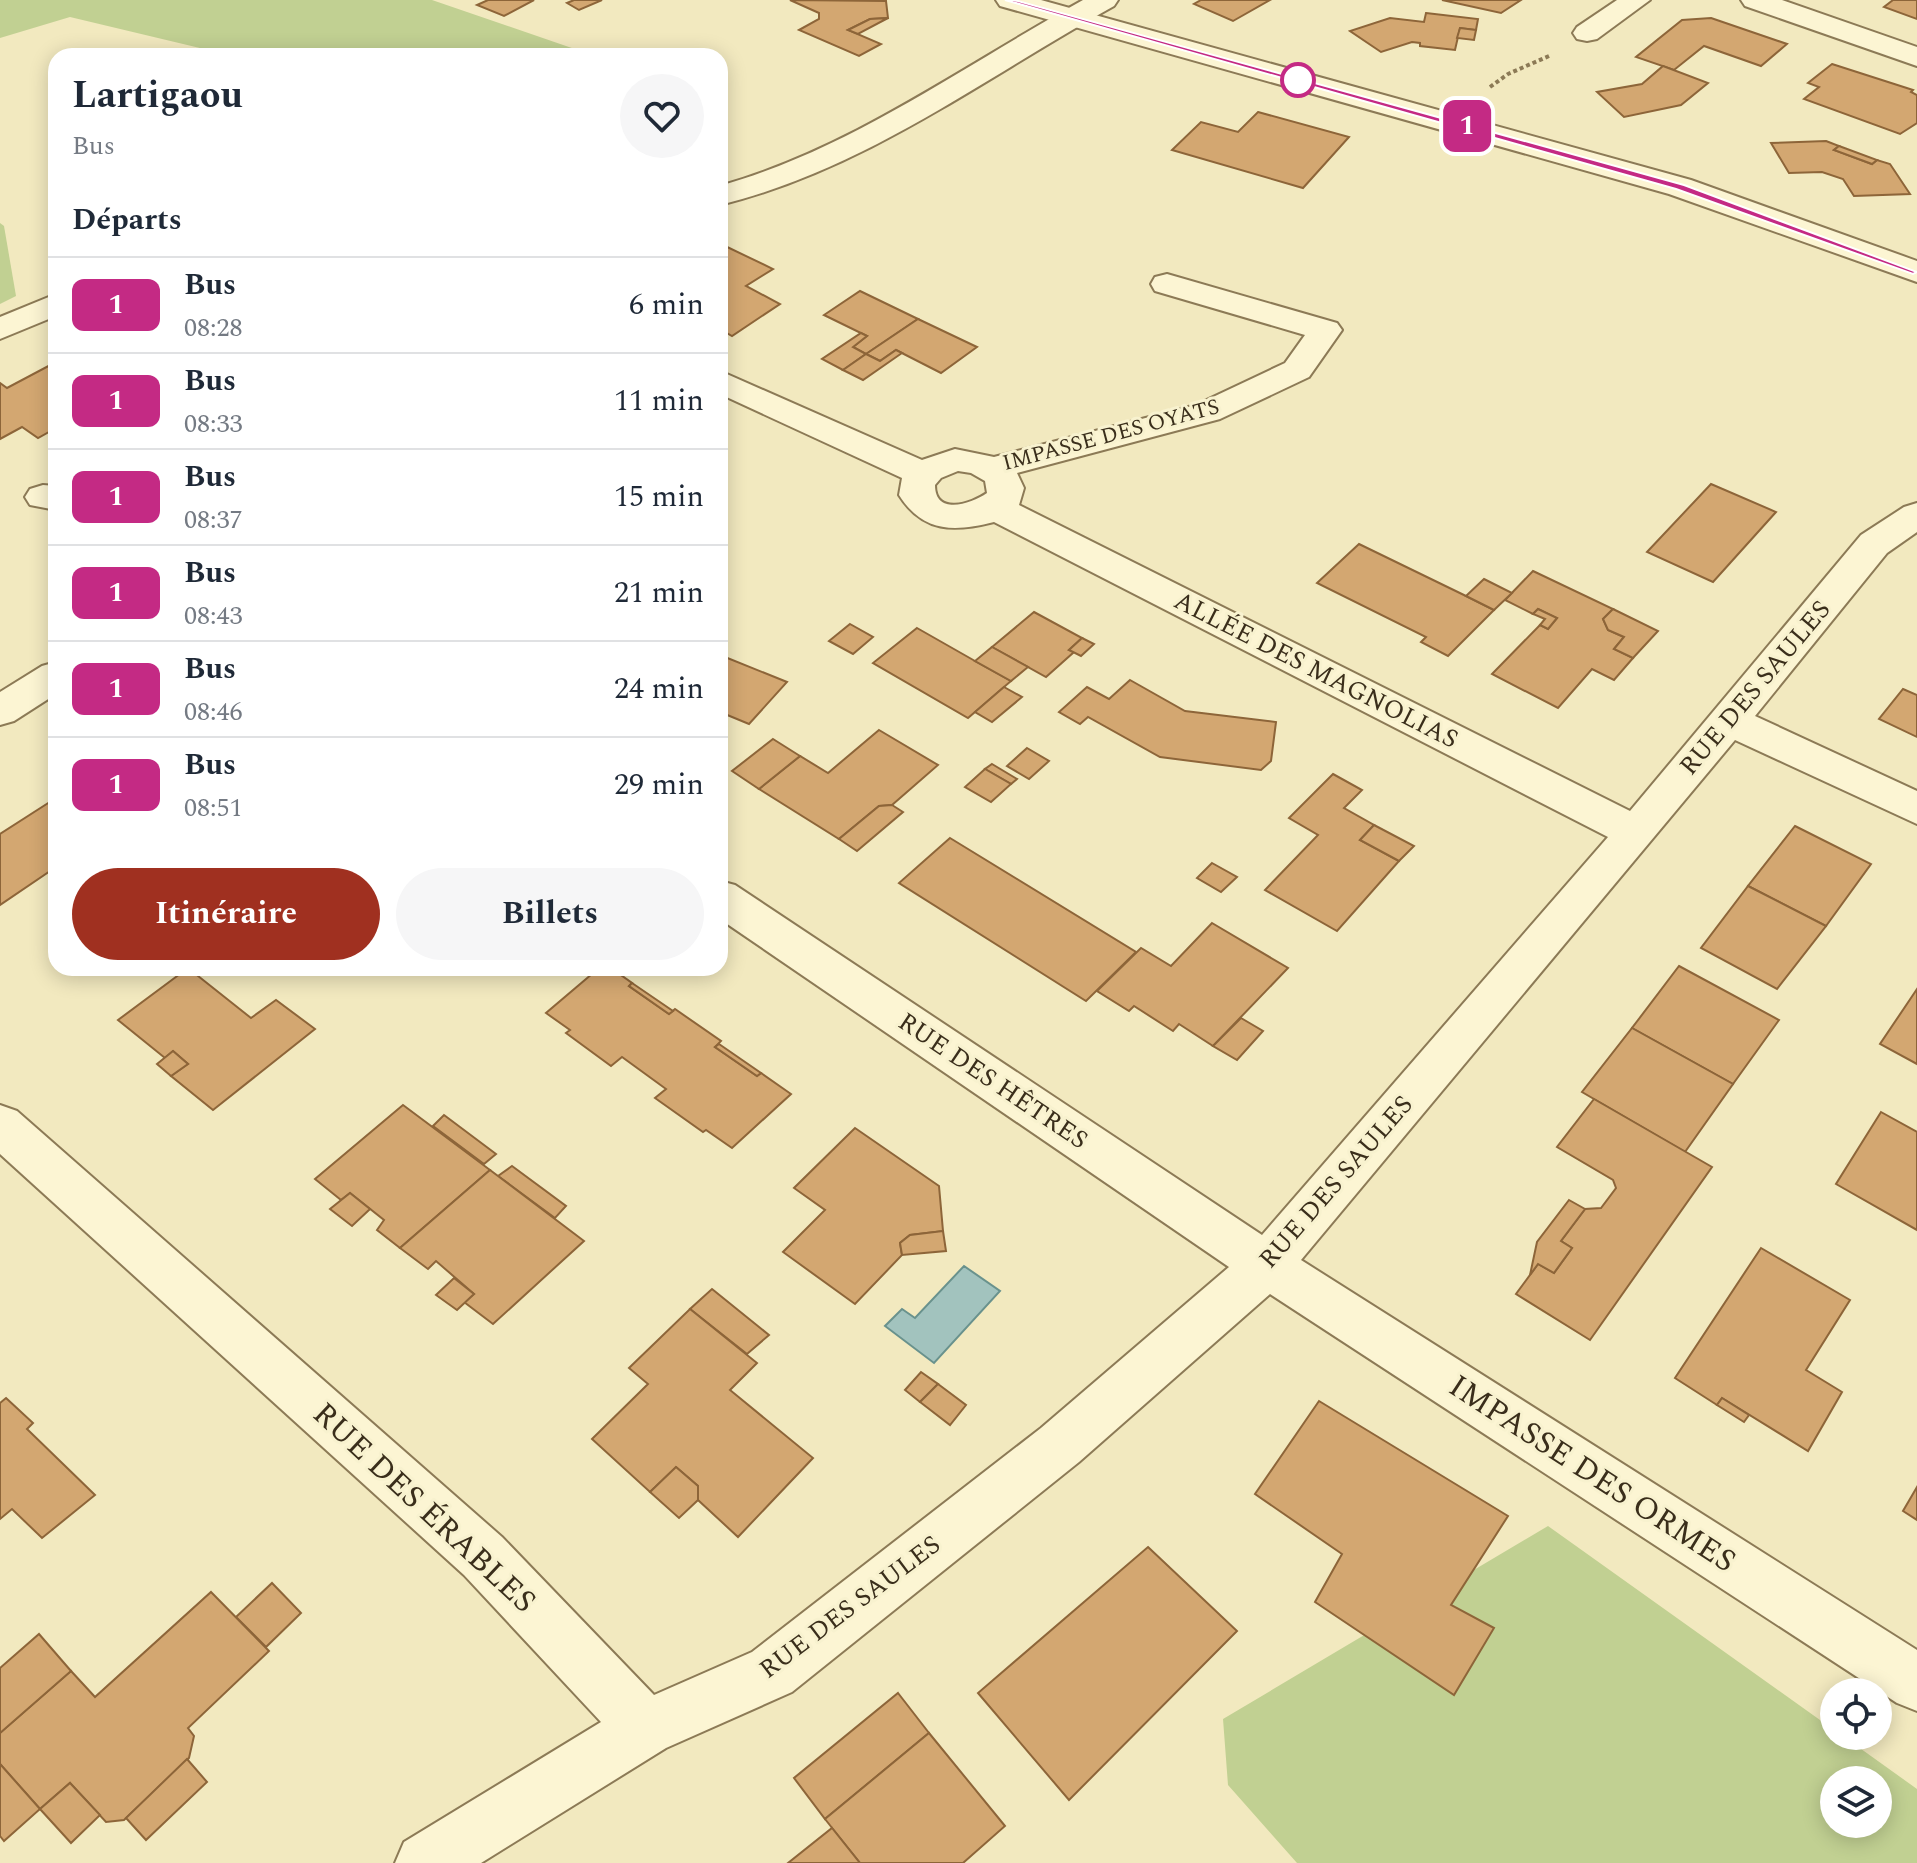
<!DOCTYPE html>
<html lang="fr">
<meta charset="utf-8">
<style>
:root{--surface:#fff;--page:#f6f6f7;--text:#1f2937;--muted:#747a83;--line:#e0e1e3;--accent:#a03020}
body{margin:0;font-family:Spectral,serif;background:var(--page);color:var(--text);height:100vh;display:flex;flex-direction:column;font-size:30px;white-space:nowrap}
*{box-sizing:border-box;margin:0}
p{font-size:26px;color:var(--muted)}
.icon{flex:none;width:44px;height:44px;fill:none;stroke:currentColor;stroke-width:2;stroke-linecap:round;stroke-linejoin:round}
.map{position:relative;flex:1;overflow:hidden}
.details{position:absolute;left:48px;top:48px;width:680px;height:928px;display:flex;flex-direction:column;background:var(--surface);border-radius:24px;box-shadow:0 4px 20px #0003}
.details>*{flex:none}
.badge{padding:0 16px;border-radius:12px;font-size:28px;line-height:52px}
.controls{position:absolute;left:1820px;top:1678px;display:grid;gap:16px}
.controls a{display:grid;place-items:center;width:72px;height:72px;border-radius:50%;background:var(--surface);box-shadow:0 4px 20px #0003;font-size:40px}
.map>.badge{position:absolute;translate:-50% -50%;box-shadow:0 0 0 4px #fff}
h2{padding:0 24px;font-size:30px;line-height:72px}
.round{display:grid;place-items:center;flex:none;width:84px;height:84px;border-radius:42px;background:var(--page)}
.headline{display:flex;align-items:center;justify-content:space-between;height:136px;padding:0 24px}
h1{font-size:38px;font-weight:700;line-height:60px}
.primary-button{display:flex;gap:16px;margin-top:auto;padding:16px 24px}
.primary-button a{flex:1;height:92px;border-radius:48px;background:var(--accent);color:#fff;font-size:32px;font-weight:700;line-height:92px;text-align:center}
.primary-button a+a{background:var(--page);color:var(--text)}
ul{padding:0;list-style:none}
li{display:flex;align-items:center;gap:24px;height:96px;padding:0 24px;border-top:2px solid var(--line)}
li div{flex:1}
li b{display:block;font-size:30px}
li em{font-style:normal}
li .badge{min-width:88px;font-weight:700;text-align:center}
.map>svg:first-child{display:block}
.green{fill:#c1d092;fill-rule:evenodd}
.water{fill:#a2c3be;stroke:#69928d;stroke-width:2}
.building{fill:#d3a771;stroke:#8d6539;stroke-width:2}
.lines{fill:none;stroke-linecap:round;stroke-linejoin:round}
.minor-casing{stroke:#8c7a56;stroke-width:4}
.tertiary-casing{stroke:#8c7a56;stroke-width:4}
.path{stroke:#8c7a56;stroke-width:4;stroke-dasharray:4 3;stroke-linecap:butt}
.minor{fill:#fcf5d3;fill-rule:evenodd}
.tertiary{fill:#fcf5d3;fill-rule:evenodd}
.line{fill:#c42a84;stroke:#fff;stroke-width:2}
.stop-dot{fill:#fff;stroke:#c42a84;stroke-width:4}
.labels{text-anchor:middle;dominant-baseline:central;stroke-width:6;stroke-linejoin:round;paint-order:stroke}
.far-street-label{font-size:22px;fill:#3a2e1b;stroke:#f8f2cf}
.street-label{font-size:26px;fill:#3a2e1b;stroke:#f8f2cf}
.near-street-label{font-size:32px;fill:#3a2e1b;stroke:#f8f2cf}
</style>
<div class="map">
<svg width="1917" height="1863" viewBox="0 0 1917 1863">
<rect width="100%" height="100%" fill="#f2e9bf"/>
<g class="green">
<polygon points="0,0 432,0 595,56 217,56 204,49 70,17 0,38"/>
<polygon points="0,223 4,226 16,296 0,304"/>
<path d="M 1548,1526 L 1834,1730 L 1834,1736 L 1843,1736 L 1917,1789 L 1917,1863 L 1297,1863 L 1228,1785 L 1223,1719 ZM 1834,1780 L 1878,1780 L 1878,1824 L 1834,1824 Z"/>
</g>
<polygon class="water" points="964,1266 1000,1291 934,1363 885,1326 902,1309 915,1318"/>
<g class="building">
<polygon points="488,0 534,0 504,16 477,5"/>
<polygon points="574,0 602,0 579,10 567,3"/>
<polygon points="790,0 886,1 888,18 870,19 848,30 881,44 859,56 799,30 819,19 819,13"/>
<polygon points="1201,0 1270,0 1233,21 1194,4"/>
<polygon points="1442,0 1521,0 1501,13"/>
<polygon points="1893,0 1917,0 1917,19 1884,7"/>
<polygon points="1426,13 1478,19 1476,30 1460,28 1455,50 1420,46 1420,43 1412,42 1381,52 1350,31 1390,18 1424,22"/>
<polygon points="888,18 858,34 848,30 870,19"/>
<polygon points="1711,18 1787,44 1761,66 1704,46 1674,70 1636,57 1682,20"/>
<polygon points="1460,28 1476,30 1474,40 1457,38"/>
<polygon points="1832,64 1913,90 1911,92 1917,95 1917,123 1900,134 1804,99 1819,87 1808,83"/>
<polygon points="1663,66 1708,83 1681,105 1624,117 1597,92 1642,84"/>
<polygon points="1258,112 1349,137 1303,188 1172,150 1201,122 1238,132"/>
<polygon points="1826,141 1839,146 1834,150 1872,164 1877,160 1890,164 1910,194 1854,196 1843,179 1822,172 1789,173 1771,143"/>
<polygon points="1839,146 1877,160 1872,164 1834,150"/>
<polygon points="723,245 773,269 746,286 780,304 732,336 720,329 720,247"/>
<polygon points="860,291 918,319 866,354 853,347 867,336 824,315"/>
<polygon points="918,319 977,347 941,373 896,350 880,361 866,354"/>
<polygon points="861,333 867,336 853,347 866,354 843,370 822,359"/>
<polygon points="896,350 902,353 863,380 843,370 866,354 880,361"/>
<polygon points="56,362 56,428 38,438 22,427 0,439 0,383 7,388"/>
<polygon points="1711,484 1776,512 1713,582 1647,552"/>
<polygon points="1359,544 1466,596 1494,610 1448,656 1421,642 1426,637 1317,583"/>
<polygon points="1533,571 1613,609 1603,619 1608,630 1624,637 1614,649 1633,658 1614,680 1592,669 1558,708 1492,674 1540,625 1548,629 1557,618 1538,609 1533,614 1505,600"/>
<polygon points="1484,579 1512,593 1494,610 1466,596"/>
<polygon points="1538,609 1557,618 1548,629 1540,625 1545,619 1533,614"/>
<polygon points="1613,609 1658,631 1633,658 1614,649 1624,637 1608,630 1603,619"/>
<polygon points="1034,612 1082,638 1069,650 1074,652 1046,677 992,647"/>
<polygon points="850,624 873,637 853,654 829,641"/>
<polygon points="917,628 975,661 1011,681 968,718 873,663"/>
<polygon points="1082,638 1094,644 1081,656 1069,650"/>
<polygon points="992,647 1028,667 1011,681 975,661"/>
<polygon points="720,655 787,682 749,724 720,712"/>
<polygon points="1130,680 1185,711 1276,722 1271,761 1261,770 1160,757 1088,717 1080,724 1059,712 1087,687 1109,699"/>
<polygon points="1004,687 1022,697 992,722 975,712"/>
<polygon points="1903,689 1917,695 1917,737 1879,719"/>
<polygon points="879,730 938,765 892,805 879,806 839,839 759,789 800,756 828,773"/>
<polygon points="773,739 800,756 759,789 732,771"/>
<polygon points="1027,748 1049,761 1029,779 1007,766"/>
<polygon points="992,764 1017,779 1011,784 985,769"/>
<polygon points="985,769 1011,784 991,802 965,787"/>
<polygon points="1333,774 1362,790 1344,808 1374,825 1360,840 1399,861 1337,931 1265,890 1318,835 1289,818"/>
<polygon points="56,798 56,867 0,905 0,834"/>
<polygon points="892,805 903,812 857,851 839,839 879,806"/>
<polygon points="1374,825 1414,846 1399,861 1360,840"/>
<polygon points="1795,826 1871,864 1826,926 1748,886"/>
<polygon points="950,838 1136,952 1086,1001 899,883"/>
<polygon points="1212,863 1237,877 1221,892 1197,878"/>
<polygon points="1748,886 1826,926 1777,989 1701,948"/>
<polygon points="1212,923 1288,968 1213,1046 1179,1024 1173,1031 1134,1006 1129,1011 1097,991 1141,948 1171,966"/>
<polygon points="1679,966 1779,1020 1733,1084 1632,1028"/>
<polygon points="188,968 251,1018 276,1000 315,1029 213,1110 171,1076 188,1064 173,1051 165,1058 118,1020"/>
<polygon points="599,968 611,968 632,983 629,986 669,1014 675,1009 721,1041 715,1047 757,1076 761,1073 791,1094 732,1148 706,1130 703,1132 655,1098 666,1089 622,1057 611,1066 566,1033 570,1030 546,1013"/>
<polygon points="632,983 673,1011 669,1014 629,986"/>
<polygon points="1917,989 1917,1064 1880,1044"/>
<polygon points="1241,1018 1263,1031 1237,1060 1213,1046"/>
<polygon points="1632,1028 1733,1084 1685,1152 1582,1092"/>
<polygon points="719,1044 761,1073 757,1076 715,1047"/>
<polygon points="173,1051 188,1064 171,1076 157,1064"/>
<polygon points="1594,1099 1712,1167 1590,1340 1516,1294 1538,1264 1554,1273 1572,1248 1561,1241 1585,1209 1601,1208 1616,1188 1613,1180 1557,1147"/>
<polygon points="403,1105 490,1170 400,1248 377,1230 384,1220 350,1193 341,1200 315,1179"/>
<polygon points="1881,1112 1917,1132 1917,1230 1836,1184"/>
<polygon points="444,1115 496,1154 484,1164 433,1126"/>
<polygon points="855,1128 939,1186 943,1231 910,1235 900,1243 902,1255 855,1304 783,1252 825,1210 794,1188"/>
<polygon points="512,1166 566,1206 555,1218 498,1176"/>
<polygon points="490,1170 584,1241 493,1324 464,1302 474,1294 436,1261 428,1269 400,1248"/>
<polygon points="350,1193 370,1209 352,1226 330,1209"/>
<polygon points="1569,1200 1585,1209 1561,1241 1572,1248 1554,1273 1538,1264 1530,1275 1537,1242"/>
<polygon points="943,1231 946,1251 902,1255 900,1243 910,1235"/>
<polygon points="1761,1248 1850,1300 1806,1370 1842,1392 1808,1451 1722,1398 1717,1405 1675,1378"/>
<polygon points="454,1278 474,1294 457,1310 436,1295"/>
<polygon points="712,1289 769,1335 747,1354 690,1309"/>
<polygon points="690,1309 757,1363 730,1390 813,1458 738,1537 698,1500 698,1486 676,1467 650,1492 592,1439 648,1384 629,1368"/>
<polygon points="921,1372 938,1384 920,1402 905,1390"/>
<polygon points="938,1384 966,1405 950,1425 920,1402"/>
<polygon points="6,1398 33,1423 27,1429 95,1495 42,1538 12,1509 0,1519 0,1403"/>
<polygon points="1722,1398 1749,1415 1744,1422 1717,1405"/>
<polygon points="1319,1401 1508,1516 1451,1605 1494,1628 1454,1695 1315,1602 1342,1554 1255,1494"/>
<polygon points="676,1467 698,1486 698,1500 679,1518 650,1492"/>
<polygon points="1917,1487 1917,1520 1903,1511"/>
<polygon points="1148,1547 1237,1631 1069,1800 978,1693"/>
<polygon points="272,1583 301,1613 266,1647 236,1617"/>
<polygon points="211,1592 269,1651 188,1728 194,1736 189,1758 124,1820 106,1822 70,1783 40,1809 0,1764 0,1733 71,1671 95,1697"/>
<polygon points="39,1634 71,1671 0,1733 0,1668"/>
<polygon points="898,1693 929,1733 825,1819 794,1778"/>
<polygon points="929,1733 1005,1826 963,1863 860,1863 825,1819"/>
<polygon points="187,1759 207,1782 146,1840 126,1818"/>
<polygon points="0,1764 40,1809 4,1841 0,1836"/>
<polygon points="70,1783 100,1815 71,1843 40,1809"/>
<polygon points="832,1828 860,1863 788,1863"/>
</g>
<g class="lines">
<g class="minor-casing">
<g id="minor">
<path d="M 1083,0 L 1118,0 L 1114,6 C 984,78 866,169 720,205 L 720,186 C 853,148 963,66 1083,0 Z"/>
<polygon points="1617,0 1650,0 1597,39 1587,41 1577,39 1573,33 1577,27"/>
<polygon points="1741,0 1782,0 1917,47 1917,66 1745,6"/>
<path d="M 1167,274 L 1337,323 L 1342,330 L 1309,377 L 1220,419 L 1017,473 L 1024,488 L 1019,505 L 1630,811 L 1861,535 L 1904,507 L 1917,503 L 1917,532 L 1887,553 L 1755,716 L 1917,791 L 1917,824 L 1735,740 L 1301,1260 L 1917,1650 L 1917,1711 L 1897,1703 L 1270,1294 L 1079,1462 L 792,1692 L 666,1748 L 481,1863 L 395,1863 L 404,1842 L 601,1722 L 464,1575 L 0,1154 L 0,1105 L 17,1111 L 502,1537 L 654,1695 L 752,1652 L 1041,1428 L 1229,1267 L 720,919 L 720,881 L 735,885 L 1262,1235 L 1608,837 L 994,522 C 954,532 923,533 899,495 L 902,478 L 720,394 L 720,371 L 922,460 L 955,449 L 994,457 L 1196,405 L 1285,363 L 1305,335 L 1155,291 L 1151,284 L 1155,277 ZM 958,471 L 971,473 L 985,481 L 987,493 C 971,504 935,516 935,485 L 941,478 Z"/>
<polygon points="56,294 56,316 0,339 0,317"/>
<polygon points="43,485 56,486 56,510 30,505 25,497 30,489"/>
<polygon points="56,662 56,694 14,721 0,725 0,692 42,666"/>
</g>
</g>
<g class="tertiary-casing">
<polygon id="tertiary" points="996,0 1041,0 1691,180 1917,261 1917,282 1669,194 1000,6"/>
</g>
<polyline class="path" points="1490,87 1508,74 1549,56"/>
<use href="#minor" class="minor"/>
<use href="#tertiary" class="tertiary"/>
</g>
<polygon class="line" points="1005,0 1014,0 1684,185 1917,272 1913,274 1676,189"/>
<circle class="stop-dot" cx="1298" cy="80" r="16"/>
<g class="labels">
<g class="far-street-label">
<text transform="translate(1111 435) rotate(-15)">IMPASSE DES OYATS</text>
</g>
<g class="street-label">
<text transform="translate(1316 670) rotate(27)">ALLÉE DES MAGNOLIAS</text>
<text transform="translate(1755 688) rotate(-50)">RUE DES SAULES</text>
<text transform="translate(993 1081) rotate(34)">RUE DES HÊTRES</text>
<text transform="translate(1336 1182) rotate(-49)">RUE DES SAULES</text>
<text transform="translate(850 1607) rotate(-37)">RUE DES SAULES</text>
</g>
<g class="near-street-label">
<text transform="translate(1592 1474) rotate(33)">IMPASSE DES ORMES</text>
<text transform="translate(424 1508) rotate(43)">RUE DES ÉRABLES</text>
</g>
</g>
</svg>
<div class="controls">
<a><svg class="icon" aria-label="locate" viewBox="0 0 24 24"><circle cx="12" cy="12" r="6"/><path d="M12 2v4M12 18v4M2 12h4M18 12h4"/></svg></a>
<a><svg class="icon" aria-label="layers" viewBox="0 0 24 24"><path d="M12 4l9 5-9 5-9-5zM3 14l9 5 9-5"/></svg></a>
</div>
<b class="badge" style="left:1467px;top:126px;background:#c42a84;color:#fff">1</b>
<section class="details">
<div class="headline"><div><h1>Lartigaou</h1><p>Bus</p></div><a class="round"><svg class="icon" aria-label="heart" viewBox="0 0 24 24"><path d="M12 20l-8-8c-3-5 5-10 8-4 3-6 11-1 8 4z"/></svg></a></div>
<h2>Départs</h2>
<ul>
<li><span class="badge" style="background:#c42a84;color:#fff">1</span><div><b>Bus</b><p>08:28</p></div><em>6 min</em></li>
<li><span class="badge" style="background:#c42a84;color:#fff">1</span><div><b>Bus</b><p>08:33</p></div><em>11 min</em></li>
<li><span class="badge" style="background:#c42a84;color:#fff">1</span><div><b>Bus</b><p>08:37</p></div><em>15 min</em></li>
<li><span class="badge" style="background:#c42a84;color:#fff">1</span><div><b>Bus</b><p>08:43</p></div><em>21 min</em></li>
<li><span class="badge" style="background:#c42a84;color:#fff">1</span><div><b>Bus</b><p>08:46</p></div><em>24 min</em></li>
<li><span class="badge" style="background:#c42a84;color:#fff">1</span><div><b>Bus</b><p>08:51</p></div><em>29 min</em></li>
</ul>
<div class="primary-button"><a>Itinéraire</a><a>Billets</a></div>
</section>
</div>
